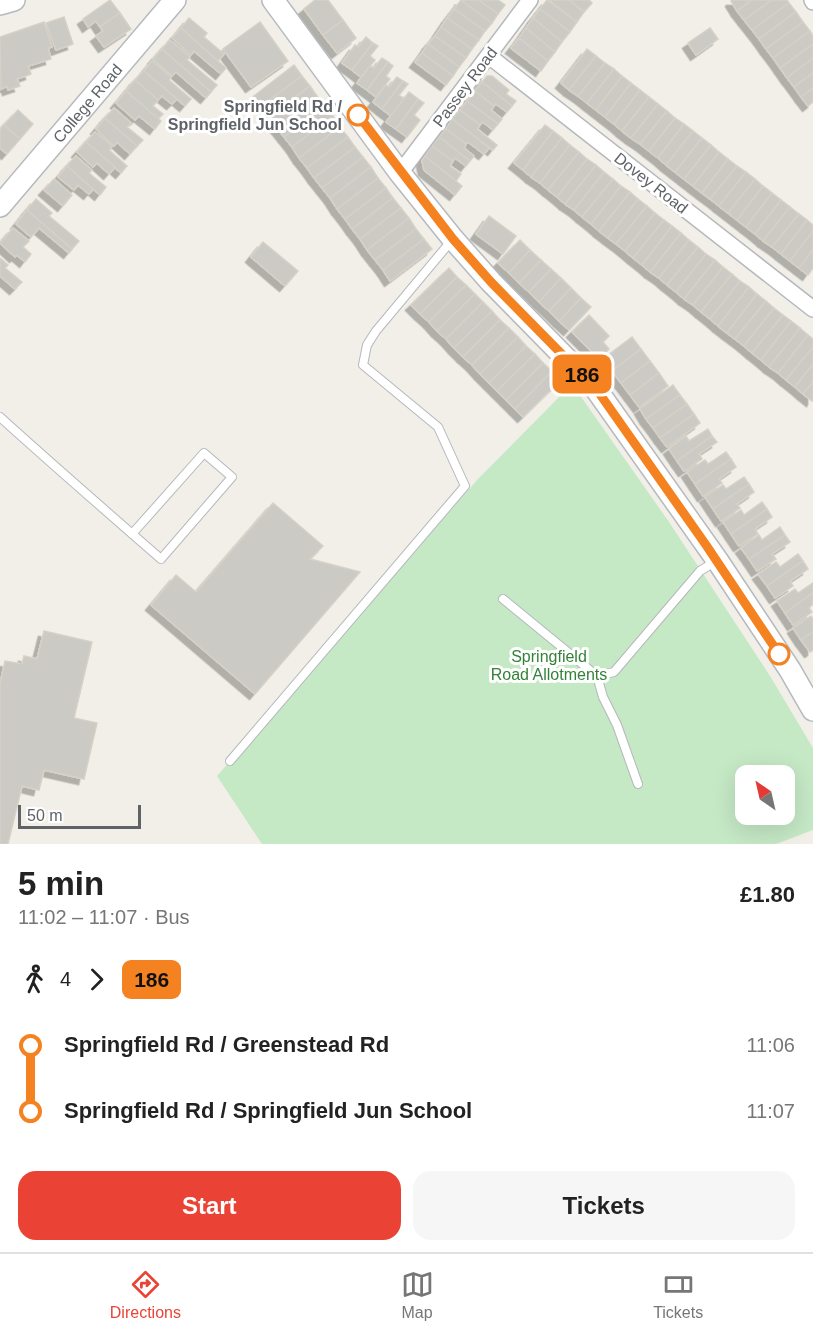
<!DOCTYPE html>
<meta charset="utf-8">
<style>
:root{--surface:#fff;--page:#f6f6f6;--text:#222;--muted:#767676;--line:#e0e0e0;--accent:#ea4335}
body{margin:0;font-family:Arial,sans-serif;background:var(--page);color:var(--text);height:100vh;display:flex;flex-direction:column;font-size:22px;white-space:nowrap}
*{box-sizing:border-box;margin:0}
p{font-size:20px;color:var(--muted)}
.icon{flex:none;width:33px;height:33px;fill:none;stroke:currentColor;stroke-width:2;stroke-linecap:round;stroke-linejoin:round}
.map{position:relative;height:844px;overflow:hidden}
.drawer{display:flex;flex-direction:column;background:var(--surface);flex:1}
.drawer>*{flex:none}
.badge{padding:0 12px;border-radius:9px;font-size:21px;line-height:39px}
.needle{width:39px;rotate:326deg}
.buttons{position:absolute;left:735px;top:765px;display:grid;gap:12px}
.buttons a{display:grid;place-items:center;width:60px;height:60px;border-radius:12px;background:var(--surface);box-shadow:0 6px 24px #0002;font-size:30px}
.scale{position:absolute;left:18px;bottom:15px;width:123px;box-sizing:border-box;padding-left:6px;border:3px solid #5f6368;border-top:0;font-size:16px;line-height:21px;white-space:nowrap;color:#5f6368;-webkit-text-stroke:4px #fff;paint-order:stroke}
.map>.badge{position:absolute;translate:-50% -50%;box-shadow:0 0 0 3px #fff}
.legs{display:flex;align-items:center;gap:9px;height:66px;padding:0 18px;font-size:20px}
.legs p{margin-inline-start:auto}
.head{display:flex;align-items:center;justify-content:space-between;height:102px;padding:0 18px}
h1{font-size:33px;font-weight:600;line-height:45px}
.action{display:flex;gap:12px;margin-top:auto;padding:12px 18px}
.action a{flex:1;height:69px;border-radius:18px;background:var(--accent);color:#fff;font-size:24px;font-weight:600;line-height:69px;text-align:center}
.action a+a{background:var(--page);color:var(--text)}
ul{padding:0 18px;list-style:none}
li{display:flex;align-items:center;gap:21px;height:66px;font-size:22px}
li i{display:grid;place-items:center;width:9px;height:100%;margin:0 8px;background:currentColor}
li i::after{content:'';width:15px;height:15px;margin:-8px;border:4px solid;border-radius:50%;background:var(--surface)}
li p{margin-inline-start:auto}
li:first-child i{background:linear-gradient(#0000 50%,currentColor 0)}
li:last-child i{background:linear-gradient(currentColor 50%,#0000 0)}
.menu{display:flex;justify-content:space-around;align-items:center;height:84px;border-top:2px solid var(--line);background:var(--surface);font-size:16px;color:var(--muted)}
.menu a{display:grid;justify-items:center;gap:3px}
.menu .selected{color:var(--accent)}
.map>svg:first-child{display:block}
.green{fill:#c5e8c5;fill-rule:evenodd}
.building{fill:#cccac5;stroke:#d6d1c6;stroke-width:1.5;filter:url(#shadow)}
.lines{fill:none;stroke-linecap:round;stroke-linejoin:round}
.lane-casing{stroke:#b5b8bc;stroke-width:10}
.street-casing{stroke:#b5b8bc;stroke-width:18}
.secondary-casing{stroke:#b6babf;stroke-width:24}
.lane{stroke:#fff;stroke-width:8}
.street{stroke:#fff;stroke-width:15}
.secondary{stroke:#fff;stroke-width:21}
.line-1-casing{stroke:#fff;stroke-width:14}
.line-1{stroke:#f58220;stroke-width:9}
.stop-1-dot{fill:#fff;stroke:#f58220;stroke-width:3}
.labels{text-anchor:middle;dominant-baseline:central;stroke-width:6;stroke-linejoin:round;paint-order:stroke}
.street-label{font-size:16px;fill:#5f6368;stroke:#fff}
.stop-label{font-size:16px;font-weight:bold;fill:#5f6368;stroke:#fff;text-anchor:end}
.park-label{font-size:16px;fill:#348238;stroke:#fff}
</style>
<div class="map">
<svg width="813" height="844" viewBox="0 0 813 844">
<defs>
<filter id="shadow"><feDropShadow dx="-5.5" dy="5.5" stdDeviation="0" flood-color="#0004"/></filter>
</defs>
<rect width="100%" height="100%" fill="#f1efe8"/>
<path class="green" d="M 572,384 L 669,522 L 770,676 L 813,748 L 813,830 L 776,844 L 262,844 L 217,776 L 478,479 ZM 746,776 L 784,776 L 784,814 L 746,814 Z"/>
<g class="building">
<polygon points="110,0 120,13 100,27 96,21 88,27 83,19"/>
<polygon points="315,0 328,0 343,20 323,35 304,9"/>
<polygon points="461,0 492,23 485,31 454,9"/>
<polygon points="461,0 479,0 498,14 492,23"/>
<polygon points="479,0 498,0 505,5 498,14"/>
<polygon points="547,0 577,22 570,32 540,9"/>
<polygon points="549,0 569,0 584,12 577,22"/>
<polygon points="569,0 589,0 592,3 584,12"/>
<polygon points="732,0 752,0 737,11 731,1"/>
<polygon points="752,0 772,0 744,20 737,11"/>
<polygon points="772,0 787,0 789,3 752,30 744,20"/>
<polygon points="789,3 796,12 759,39 752,30"/>
<polygon points="454,9 485,31 479,40 447,18"/>
<polygon points="540,9 570,32 562,42 533,18"/>
<polygon points="796,12 803,22 766,49 759,39"/>
<polygon points="120,13 131,29 104,47 96,36 103,31 100,27"/>
<polygon points="64,17 73,44 56,50 46,23"/>
<polygon points="189,18 207,33 204,37 224,54 218,61 181,28"/>
<polygon points="447,18 479,40 472,49 441,27"/>
<polygon points="533,18 562,42 555,52 526,28"/>
<polygon points="343,20 356,38 337,53 323,35"/>
<polygon points="44,22 52,47 48,48 51,59 28,66 31,74 17,79 20,86 8,90 7,86 1,89 0,37"/>
<polygon points="260,22 288,61 251,87 223,49"/>
<polygon points="803,22 810,31 773,58 766,49"/>
<polygon points="441,27 472,49 466,58 435,36"/>
<polygon points="181,28 226,68 221,74 194,51 191,55 172,38"/>
<polygon points="526,28 555,52 548,61 519,38"/>
<polygon points="710,28 718,39 696,55 688,43"/>
<polygon points="810,31 813,36 813,44 780,68 773,58"/>
<polygon points="435,36 466,58 459,67 428,44"/>
<polygon points="366,37 373,43 352,70 342,63 355,45 358,47"/>
<polygon points="519,38 548,61 541,71 511,48"/>
<polygon points="170,40 190,57 187,60 217,85 211,92 162,49"/>
<polygon points="373,43 378,46 370,56 375,60 361,77 352,70"/>
<polygon points="428,44 459,67 453,76 422,53"/>
<polygon points="813,44 813,58 787,78 780,68"/>
<polygon points="162,49 211,92 206,98 176,72 172,76 153,59"/>
<polygon points="587,49 596,56 569,90 561,83"/>
<polygon points="422,53 453,76 446,85 415,62"/>
<polygon points="596,56 605,63 578,96 569,90"/>
<polygon points="382,58 388,62 367,90 357,83 370,66 374,68"/>
<polygon points="813,58 813,73 794,87 787,78"/>
<polygon points="152,61 171,77 169,80 191,99 185,106 144,71"/>
<polygon points="388,62 393,66 386,76 390,79 376,97 367,90"/>
<polygon points="605,63 614,69 587,103 578,96"/>
<polygon points="294,65 302,76 261,106 254,96"/>
<polygon points="614,69 622,76 596,110 587,103"/>
<polygon points="144,71 177,99 172,104 162,96 158,100 135,80"/>
<polygon points="813,73 813,88 801,97 794,87"/>
<polygon points="302,76 310,86 269,117 261,106"/>
<polygon points="487,76 492,76 509,90 506,94 516,101 512,106 482,82"/>
<polygon points="622,76 631,83 605,117 596,110"/>
<polygon points="397,77 403,81 382,109 373,102 386,85 389,87"/>
<polygon points="135,80 158,100 153,106 163,114 158,119 126,91"/>
<polygon points="403,81 408,84 399,95 404,99 391,116 382,109"/>
<polygon points="482,82 512,106 507,112 496,104 494,106 475,91"/>
<polygon points="631,83 640,90 614,124 605,117"/>
<polygon points="310,86 317,96 276,127 269,117"/>
<polygon points="813,88 813,102 808,106 801,97"/>
<polygon points="640,90 649,97 622,131 614,124"/>
<polygon points="126,91 161,121 155,129 139,116 135,120 116,103"/>
<polygon points="475,91 494,106 491,110 502,119 498,124 467,101"/>
<polygon points="409,92 418,99 396,129 386,122"/>
<polygon points="317,96 325,106 284,137 276,127"/>
<polygon points="649,97 658,104 631,138 622,131"/>
<polygon points="418,99 424,103 414,115 420,120 407,137 396,129"/>
<polygon points="467,101 498,124 493,130 483,122 480,125 460,110"/>
<polygon points="658,104 667,111 640,144 631,138"/>
<polygon points="325,106 333,116 292,147 284,137"/>
<polygon points="114,108 131,123 127,127 143,140 137,146 105,118"/>
<polygon points="18,110 33,124 20,139 4,125"/>
<polygon points="460,110 480,125 477,129 497,145 493,150 452,119"/>
<polygon points="667,111 675,118 649,151 640,144"/>
<polygon points="333,116 340,127 299,158 292,147"/>
<polygon points="105,118 137,146 130,154 117,142 114,146 96,129"/>
<polygon points="675,118 684,124 658,158 649,151"/>
<polygon points="452,119 489,148 484,154 468,142 466,144 446,129"/>
<polygon points="684,124 693,131 666,165 658,158"/>
<polygon points="4,125 20,139 7,154 0,148 0,130"/>
<polygon points="545,125 553,131 523,170 514,163"/>
<polygon points="340,127 348,137 307,168 299,158"/>
<polygon points="446,129 466,144 464,148 474,156 470,161 439,137"/>
<polygon points="553,131 562,138 531,177 523,170"/>
<polygon points="693,131 702,138 675,172 666,165"/>
<polygon points="95,132 112,146 109,150 127,166 121,173 86,142"/>
<polygon points="348,137 355,147 314,178 307,168"/>
<polygon points="439,137 470,161 466,166 455,158 453,161 432,146"/>
<polygon points="562,138 570,145 540,183 531,177"/>
<polygon points="702,138 711,145 684,179 675,172"/>
<polygon points="86,142 115,167 109,174 97,163 93,167 77,152"/>
<polygon points="570,145 579,152 548,190 540,183"/>
<polygon points="711,145 719,152 693,186 684,179"/>
<polygon points="432,146 453,161 450,166 461,174 456,181 425,156"/>
<polygon points="355,147 363,157 322,188 314,178"/>
<polygon points="579,152 587,159 557,197 548,190"/>
<polygon points="719,152 728,159 702,193 693,186"/>
<polygon points="76,156 92,170 89,173 106,187 100,195 67,166"/>
<polygon points="425,156 462,186 455,195 424,170 422,161"/>
<polygon points="363,157 371,167 330,198 322,188"/>
<polygon points="587,159 596,165 565,204 557,197"/>
<polygon points="728,159 737,166 710,199 702,193"/>
<polygon points="596,165 604,172 574,210 565,204"/>
<polygon points="67,166 93,189 89,194 78,185 74,190 58,177"/>
<polygon points="737,166 746,172 719,206 710,199"/>
<polygon points="371,167 378,178 337,209 330,198"/>
<polygon points="604,172 613,179 582,217 574,210"/>
<polygon points="746,172 755,179 728,213 719,206"/>
<polygon points="378,178 386,188 345,219 337,209"/>
<polygon points="54,179 72,195 63,206 44,190"/>
<polygon points="613,179 621,186 591,224 582,217"/>
<polygon points="755,179 763,186 737,220 728,213"/>
<polygon points="621,186 630,192 599,231 591,224"/>
<polygon points="763,186 772,193 746,227 737,220"/>
<polygon points="386,188 393,198 352,229 345,219"/>
<polygon points="630,192 638,199 608,238 599,231"/>
<polygon points="772,193 781,200 755,234 746,227"/>
<polygon points="393,198 401,208 360,239 352,229"/>
<polygon points="36,199 52,213 49,216 79,241 72,249 27,210"/>
<polygon points="638,199 647,206 616,244 608,238"/>
<polygon points="781,200 790,207 763,241 755,234"/>
<polygon points="647,206 655,213 625,251 616,244"/>
<polygon points="790,207 799,214 772,247 763,241"/>
<polygon points="401,208 409,218 367,250 360,239"/>
<polygon points="27,210 72,249 69,253 39,228 31,237 16,224"/>
<polygon points="655,213 664,220 633,258 625,251"/>
<polygon points="799,214 807,220 781,254 772,247"/>
<polygon points="489,216 516,236 503,254 476,234"/>
<polygon points="409,218 416,229 375,260 367,250"/>
<polygon points="664,220 672,226 642,265 633,258"/>
<polygon points="807,220 813,225 813,231 790,261 781,254"/>
<polygon points="672,226 681,233 650,272 642,265"/>
<polygon points="13,228 29,241 23,247 31,254 25,262 17,255 15,257 0,243"/>
<polygon points="416,229 424,239 383,270 375,260"/>
<polygon points="813,231 813,250 799,268 790,261"/>
<polygon points="681,233 689,240 659,278 650,272"/>
<polygon points="424,239 432,249 390,281 383,270"/>
<polygon points="520,240 530,250 509,273 498,263"/>
<polygon points="689,240 698,247 667,285 659,278"/>
<polygon points="263,242 298,271 285,286 251,257"/>
<polygon points="698,247 706,254 676,292 667,285"/>
<polygon points="530,250 541,260 519,283 509,273"/>
<polygon points="813,250 813,268 808,275 799,268"/>
<polygon points="706,254 715,260 684,299 676,292"/>
<polygon points="0,258 8,265 5,268 22,282 15,289 0,276"/>
<polygon points="541,260 551,269 529,292 519,283"/>
<polygon points="715,260 723,267 693,305 684,299"/>
<polygon points="723,267 732,274 701,312 693,305"/>
<polygon points="449,268 457,277 420,314 411,305"/>
<polygon points="551,269 561,278 539,302 529,292"/>
<polygon points="732,274 740,281 710,319 701,312"/>
<polygon points="457,277 466,285 429,322 420,314"/>
<polygon points="561,278 571,288 549,311 539,302"/>
<polygon points="740,281 749,287 718,326 710,319"/>
<polygon points="466,285 475,294 437,331 429,322"/>
<polygon points="749,287 757,294 727,333 718,326"/>
<polygon points="571,288 581,298 559,321 549,311"/>
<polygon points="475,294 483,302 446,339 437,331"/>
<polygon points="757,294 766,301 735,339 727,333"/>
<polygon points="581,298 591,307 569,330 559,321"/>
<polygon points="766,301 774,308 744,346 735,339"/>
<polygon points="483,302 492,311 454,348 446,339"/>
<polygon points="774,308 783,315 752,353 744,346"/>
<polygon points="492,311 500,320 463,357 454,348"/>
<polygon points="589,315 609,336 603,342 609,349 599,359 572,332"/>
<polygon points="783,315 791,321 761,360 752,353"/>
<polygon points="500,320 509,328 472,365 463,357"/>
<polygon points="791,321 800,328 769,367 761,360"/>
<polygon points="509,328 518,337 480,374 472,365"/>
<polygon points="800,328 808,335 778,373 769,367"/>
<polygon points="808,335 813,339 813,347 786,380 778,373"/>
<polygon points="518,337 526,346 489,383 480,374"/>
<polygon points="632,337 641,349 612,371 603,359"/>
<polygon points="526,346 535,354 497,391 489,383"/>
<polygon points="813,347 813,364 795,387 786,380"/>
<polygon points="641,349 650,361 621,383 612,371"/>
<polygon points="535,354 543,363 506,400 497,391"/>
<polygon points="650,361 659,373 630,395 621,383"/>
<polygon points="543,363 552,371 515,409 506,400"/>
<polygon points="813,364 813,382 803,394 795,387"/>
<polygon points="552,371 561,380 523,417 515,409"/>
<polygon points="659,373 668,386 639,407 630,395"/>
<polygon points="813,382 813,399 812,401 803,394"/>
<polygon points="673,385 680,395 646,419 640,409"/>
<polygon points="680,395 687,404 653,428 646,419"/>
<polygon points="687,404 694,414 660,438 653,428"/>
<polygon points="694,414 700,423 667,447 660,438"/>
<polygon points="708,429 712,436 677,461 669,449 686,436 689,441"/>
<polygon points="712,436 717,442 699,454 702,459 684,471 677,461"/>
<polygon points="726,452 731,459 695,484 687,472 705,460 708,464"/>
<polygon points="731,459 736,467 719,479 722,483 703,496 695,484"/>
<polygon points="744,477 749,484 713,509 705,497 723,485 726,489"/>
<polygon points="749,484 754,492 737,504 740,508 721,521 713,509"/>
<polygon points="762,502 767,509 731,534 723,522 741,510 744,515"/>
<polygon points="273,503 323,546 310,559 360,572 255,694 151,605 176,575 196,592"/>
<polygon points="767,509 772,517 755,529 758,534 739,546 731,534"/>
<polygon points="780,527 785,535 749,559 741,548 759,535 762,540"/>
<polygon points="785,535 790,542 772,554 776,559 757,571 749,559"/>
<polygon points="798,554 803,561 767,586 758,574 776,562 780,567"/>
<polygon points="803,561 808,569 790,581 793,586 775,598 767,586"/>
<polygon points="813,583 813,593 785,613 777,601 795,589 798,593"/>
<polygon points="813,593 813,604 809,608 812,612 793,625 785,613"/>
<polygon points="811,616 813,619 813,632 801,640 793,628"/>
<polygon points="44,631 92,642 74,718 97,723 84,779 44,770 39,790 22,786 8,844 0,844 0,684 5,661 22,664 24,656 37,659"/>
<polygon points="813,632 813,650 810,652 801,640"/>
</g>
<g class="lines">
<g class="lane-casing">
<g id="lane">
<path d="M 0,417 C 53,465 107,512 161,559 L 232,477 L 204,453 L 132,534"/>
<polyline points="503,599 597,676 614,672 700,571 716,561"/>
<polyline points="597,676 603,697 617,725 638,784"/>
<polyline points="230,761 465,486 438,427 363,365 367,345 376,331 452,240"/>
</g>
</g>
<g class="street-casing">
<g id="street">
<polyline points="812,0 813,2"/>
<polyline points="489,56 813,309"/>
<polyline points="400,173 530,0"/>
</g>
</g>
<g class="secondary-casing">
<g id="secondary">
<polyline points="273,0 400,173 453,239 491,282 596,389 717,560 790,670 813,710"/>
<polyline points="0,4 14,0"/>
<path id="s1" d="M 0,206 L 175,0"/>
</g>
</g>
<use href="#lane" class="lane"/>
<use href="#street" class="street"/>
<use href="#secondary" class="secondary"/>
</g>
<g class="lines">
<g class="line-1-casing">
<polyline id="line-1" points="358,115 453,239 491,282 597,390 706,545 779,654"/>
</g>
<use href="#line-1" class="line-1"/>
</g>
<g class="stop-1-dot">
<circle cx="358" cy="115" r="10"/>
<circle cx="779" cy="654" r="10"/>
</g>
<g class="labels">
<g class="street-label">
<text transform="translate(465 87) rotate(-53)">Passey Road</text>
<text stroke="none"><textPath href="#s1" startOffset="135">College Road</textPath></text>
<text transform="translate(651 183) rotate(38)">Dovey Road</text>
</g>
<g class="stop-label">
<text x="342" y="106">Springfield Rd /<tspan x="342" dy="18">Springfield Jun School</tspan></text>
</g>
<g class="park-label">
<text x="549" y="656">Springfield<tspan x="549" dy="18">Road Allotments</tspan></text>
</g>
</g>
</svg>
<div class="buttons">
<a><svg class="needle" viewBox="-14 -14 28 28"><path d="M0-13l5 13h-10z" fill="#e53935"/><path d="M0 13l5-13h-10z" fill="#767676"/></svg></a>
</div>
<div class="scale">50 m</div>
<b class="badge" style="left:582px;top:374px;background:#f58220;color:#111">186</b>
</div>
<section class="drawer">
<div class="head"><div><h1>5 min</h1><p>11:02 – 11:07 · Bus</p></div><b>£1.80</b></div>
<div class="legs"><svg class="icon" aria-label="walk" viewBox="0 0 24 24"><circle cx="13" cy="4" r="2"/><path d="M13 8l-2 6 4 7M11 14l-3 7M7 12l3-4h3l4 4"/></svg>4<svg class="icon" aria-label="forward" viewBox="0 0 24 24"><path d="M9 5l7 7-7 7"/></svg><b class="badge" style="background:#f58220;color:#111">186</b></div>
<ul>
<li><i style="color:#f58220"></i><b>Springfield Rd / Greenstead Rd</b><p>11:06</p></li>
<li><i style="color:#f58220"></i><b>Springfield Rd / Springfield Jun School</b><p>11:07</p></li>
</ul>
<div class="action"><a>Start</a><a>Tickets</a></div>
</section>
<nav class="menu">
<a class="selected"><svg class="icon" aria-label="directions" viewBox="0 0 24 24"><path d="M12 3l9 9-9 9-9-9zM9 14v-3h6M13 9l2 2-2 2"/></svg>Directions</a>
<a><svg class="icon" aria-label="map" viewBox="0 0 24 24"><path d="M3 6l6-2 6 2 6-2v14l-6 2-6-2-6 2zM9 4v14M15 6v14"/></svg>Map</a>
<a><svg class="icon" aria-label="tickets" viewBox="0 0 24 24"><path d="M3 7h18v10H3zM15 7v10"/></svg>Tickets</a>
</nav>
